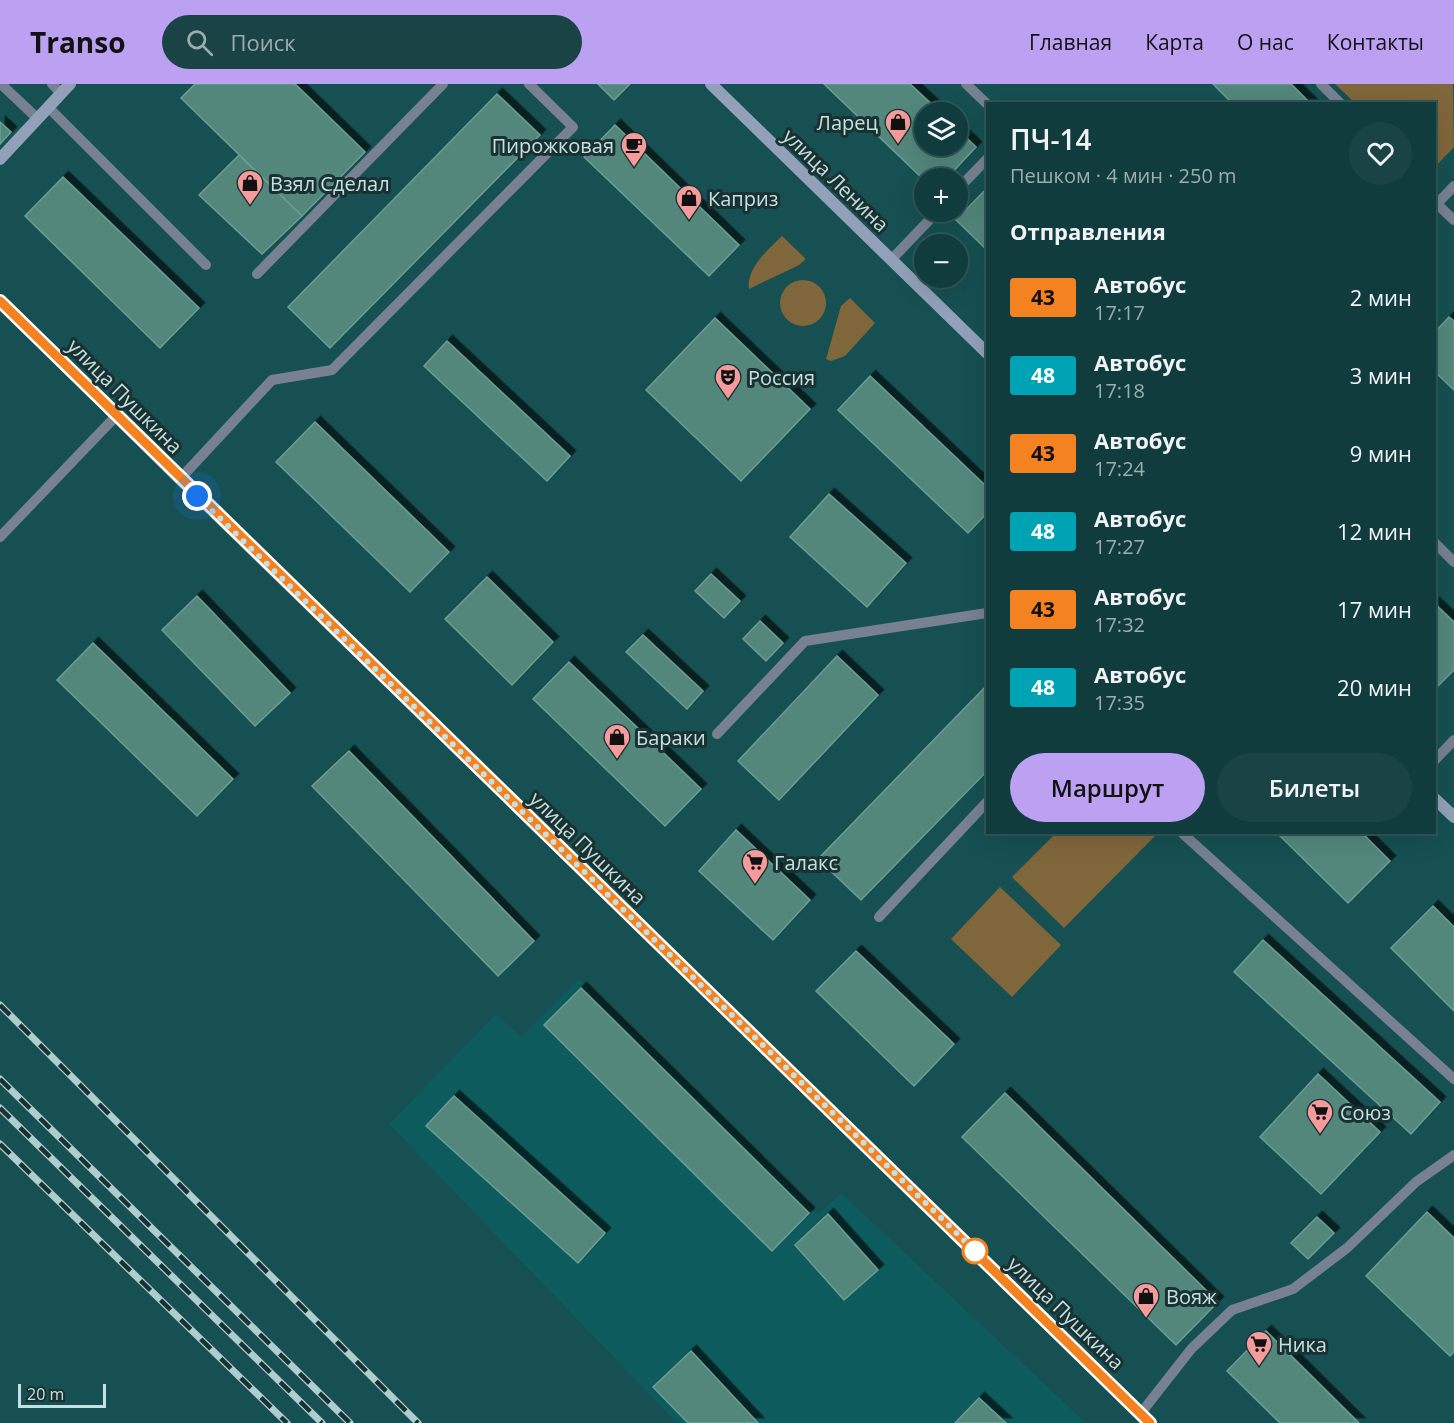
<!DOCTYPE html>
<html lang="ru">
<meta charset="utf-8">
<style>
:root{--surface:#103c3e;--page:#194345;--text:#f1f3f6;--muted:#9cadb0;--line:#305658;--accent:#bca0f2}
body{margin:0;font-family:"Open Sans",sans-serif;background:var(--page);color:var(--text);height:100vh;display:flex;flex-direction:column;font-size:22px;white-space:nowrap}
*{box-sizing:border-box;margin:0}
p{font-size:20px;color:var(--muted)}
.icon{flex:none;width:33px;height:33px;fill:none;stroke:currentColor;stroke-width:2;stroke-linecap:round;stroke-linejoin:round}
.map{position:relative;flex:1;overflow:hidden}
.drawer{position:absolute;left:986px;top:18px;width:450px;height:732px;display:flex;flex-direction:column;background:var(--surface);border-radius:0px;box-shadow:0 6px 24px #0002,0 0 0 2px var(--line)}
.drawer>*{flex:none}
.badge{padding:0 12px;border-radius:4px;font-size:21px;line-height:39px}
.fabs{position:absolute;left:914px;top:18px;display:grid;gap:12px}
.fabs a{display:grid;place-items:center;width:54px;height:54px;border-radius:50%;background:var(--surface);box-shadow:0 6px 24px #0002,0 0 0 2px var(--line);font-size:30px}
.scale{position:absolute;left:18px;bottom:15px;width:88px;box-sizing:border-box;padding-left:6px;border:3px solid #c4e0e1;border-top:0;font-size:16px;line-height:21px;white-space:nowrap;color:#c4e0e1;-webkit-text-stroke:4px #1a3132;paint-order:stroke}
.you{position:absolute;width:30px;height:30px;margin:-15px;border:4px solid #fff;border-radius:50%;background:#1a73e8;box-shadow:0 0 0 9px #1a73e833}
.map>.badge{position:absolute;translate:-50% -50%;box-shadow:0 0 0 3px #fff}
h2{padding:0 24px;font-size:22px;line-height:54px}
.round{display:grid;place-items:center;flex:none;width:63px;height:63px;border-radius:32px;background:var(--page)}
.summary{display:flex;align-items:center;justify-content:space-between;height:102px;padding:0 24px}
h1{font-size:28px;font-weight:600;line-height:45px}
.action{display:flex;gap:12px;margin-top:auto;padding:12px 24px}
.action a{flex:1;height:69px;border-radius:36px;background:var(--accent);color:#111;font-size:24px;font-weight:600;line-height:69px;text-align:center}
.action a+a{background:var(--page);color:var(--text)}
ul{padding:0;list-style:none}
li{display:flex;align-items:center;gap:18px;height:78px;padding:0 24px}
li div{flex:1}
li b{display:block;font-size:22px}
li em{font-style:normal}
li .badge{min-width:66px;font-weight:700;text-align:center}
header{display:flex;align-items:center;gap:36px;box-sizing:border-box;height:84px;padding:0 30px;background:var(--accent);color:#111}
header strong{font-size:28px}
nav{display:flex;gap:33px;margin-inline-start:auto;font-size:21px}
.search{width:420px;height:54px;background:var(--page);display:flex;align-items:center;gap:15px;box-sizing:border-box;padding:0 21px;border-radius:33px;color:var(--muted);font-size:22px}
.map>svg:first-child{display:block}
.built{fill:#0d5b5d}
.green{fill:#80663b}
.building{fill:#53877b;stroke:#6a9e93;stroke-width:1.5;filter:url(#shadow)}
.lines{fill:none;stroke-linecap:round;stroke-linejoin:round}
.lane{stroke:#778191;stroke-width:10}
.secondary{stroke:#92a1b9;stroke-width:12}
.rail-casing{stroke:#adcdce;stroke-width:7}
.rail{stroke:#1a3132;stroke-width:4.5;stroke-dasharray:14;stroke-linecap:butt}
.line-casing{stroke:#fff;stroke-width:14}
.line{stroke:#f58220;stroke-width:9}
.walk{stroke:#c4e0e1;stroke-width:6;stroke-dasharray:0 10.8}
.stop-dot{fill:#fff;stroke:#f58220;stroke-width:3}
.labels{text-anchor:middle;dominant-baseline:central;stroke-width:6;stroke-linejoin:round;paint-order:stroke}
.poi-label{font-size:20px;fill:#c4e0e1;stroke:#1a3132;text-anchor:start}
.street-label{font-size:20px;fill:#c4e0e1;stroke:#1a3132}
</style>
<header>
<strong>Transo</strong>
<div class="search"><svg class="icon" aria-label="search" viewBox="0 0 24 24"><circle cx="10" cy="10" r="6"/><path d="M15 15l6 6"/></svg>Поиск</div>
<nav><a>Главная</a><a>Карта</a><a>О нас</a><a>Контакты</a></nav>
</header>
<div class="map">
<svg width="1454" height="1339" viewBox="0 0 1454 1339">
<defs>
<filter id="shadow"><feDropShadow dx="5.5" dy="-5.5" stdDeviation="0" flood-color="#0009"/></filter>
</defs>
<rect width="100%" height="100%" fill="#165052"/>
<polygon class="built" points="579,895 818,1131 841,1109 1086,1339 677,1339 389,1040 496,930 521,953"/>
<g class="green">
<polygon points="1335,0 1453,0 1454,63 1434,84 1434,20 1355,19"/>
<path d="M 782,152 L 806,175 L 799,181 L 749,205 C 746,184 768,166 782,152 Z"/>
<circle cx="803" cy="219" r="23"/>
<polygon points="850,214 875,239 845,272 831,277 826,275 841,222"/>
<polygon points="1151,748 1155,752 1064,844 1012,793 1056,749"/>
<polygon points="1000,803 1061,861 1012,913 951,855"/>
</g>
<g class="building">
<polygon points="195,0 295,0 365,68 302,132 181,14"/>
<polygon points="598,0 630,0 614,16"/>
<polygon points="824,0 910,0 940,28 924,28 924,62 957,62 957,45 976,63 947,94 924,96"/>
<polygon points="1213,0 1291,0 1311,20 1233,20"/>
<polygon points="497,10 540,51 330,264 288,223"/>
<polygon points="0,38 11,48 0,60"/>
<polygon points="615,41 739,161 709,192 584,73"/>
<polygon points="239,71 302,132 262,170 199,111"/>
<polygon points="63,93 199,224 160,264 25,132"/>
<polygon points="987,104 987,166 956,136"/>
<polygon points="1449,233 1454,237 1454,306 1434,287 1434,249"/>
<polygon points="715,234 810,325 741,397 646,306"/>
<polygon points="447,257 570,372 547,397 424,282"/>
<polygon points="870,292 987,403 987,429 968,449 838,326"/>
<polygon points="315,338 449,468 410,508 276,378"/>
<polygon points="829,410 906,479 867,523 790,453"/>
<polygon points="711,490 740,517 724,534 695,507"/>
<polygon points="487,493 553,558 512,601 445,535"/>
<polygon points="197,512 290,609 255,642 162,546"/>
<polygon points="1434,519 1454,538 1454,586 1436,604 1434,602"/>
<polygon points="760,537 783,559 766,577 743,555"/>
<polygon points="643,551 703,607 687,625 626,568"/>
<polygon points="93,559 233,695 197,732 57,596"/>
<polygon points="837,572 878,611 779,716 738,677"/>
<polygon points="569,578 701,705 665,742 533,615"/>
<polygon points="987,601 987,687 861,816 818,775"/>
<polygon points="349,667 534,857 498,892 312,702"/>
<polygon points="736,746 810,816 773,856 699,787"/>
<polygon points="1276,748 1361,748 1390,777 1348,819"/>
<polygon points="1433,822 1454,843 1454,927 1391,864"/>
<polygon points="1263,856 1440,1018 1411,1050 1234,888"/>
<polygon points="856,867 954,960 914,1002 816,907"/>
<polygon points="581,904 809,1129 772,1167 544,941"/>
<polygon points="1318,990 1380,1048 1321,1110 1260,1053"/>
<polygon points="1005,1009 1218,1218 1176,1261 962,1053"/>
<polygon points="454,1012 605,1149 578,1179 426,1042"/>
<polygon points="1427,1128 1454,1154 1454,1268 1450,1272 1366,1192"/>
<polygon points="828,1130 878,1186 844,1216 795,1161"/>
<polygon points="1317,1133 1334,1149 1308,1175 1291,1159"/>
<polygon points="1266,1247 1359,1339 1280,1339 1227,1287"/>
<polygon points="691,1267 758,1339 688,1339 653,1303"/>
<polygon points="979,1314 1006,1339 955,1339"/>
</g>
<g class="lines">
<g class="lane">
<polyline points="1,0 38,35"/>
<polyline points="52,0 61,9"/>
<polyline points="966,0 987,20"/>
<polyline points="1321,0 1341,20"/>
<polyline points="49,24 206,181"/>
<polyline points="957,106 987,75"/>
<polyline points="1437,120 1454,136"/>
<polyline points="1434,123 1454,102"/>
<polyline points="891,176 937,128"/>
<polyline points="257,190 443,0"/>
<polyline points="180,395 272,296 332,286 573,43 529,0"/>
<polyline points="0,453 117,331"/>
<polyline points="1434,458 1454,478"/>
<polyline points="717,650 805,557 987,529"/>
<polyline points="1434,677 1454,656"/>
<polyline points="1181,748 1454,995"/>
<polyline points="879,833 987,718"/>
<polyline points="1141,1329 1192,1264 1232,1226 1293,1205 1347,1164 1416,1098 1454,1071"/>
</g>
<g class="secondary">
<polyline points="711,0 987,269"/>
<polyline points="0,75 70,0"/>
<polyline points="0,217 180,395 1151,1339"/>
<polyline points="1434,714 1454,733"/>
</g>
<g class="rail-casing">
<g id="rail">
<polyline points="0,921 418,1339"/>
<polyline points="0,995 350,1339"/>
<polyline points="0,1024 322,1339"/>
<polyline points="0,1060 287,1339"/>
</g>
</g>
<use href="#rail" class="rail"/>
</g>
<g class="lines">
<g class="line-casing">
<polyline id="line" points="0,217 1150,1339"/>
</g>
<use href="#line" class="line"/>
<polyline class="walk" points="197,412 975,1167"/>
</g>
<defs>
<g id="shop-pin" transform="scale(1.35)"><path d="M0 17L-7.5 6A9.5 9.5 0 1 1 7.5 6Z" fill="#f59b9c" stroke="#1a3132"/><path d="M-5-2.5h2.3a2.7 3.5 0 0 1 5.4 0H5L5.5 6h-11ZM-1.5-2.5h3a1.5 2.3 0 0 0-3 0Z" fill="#111"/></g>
<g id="cafe-pin" transform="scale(1.35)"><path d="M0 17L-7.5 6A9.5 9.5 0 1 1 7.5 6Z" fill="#f59b9c" stroke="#1a3132"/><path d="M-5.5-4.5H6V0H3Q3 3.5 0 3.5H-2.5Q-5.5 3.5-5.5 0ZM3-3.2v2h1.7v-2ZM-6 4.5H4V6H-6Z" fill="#111"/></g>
<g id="theatre-pin" transform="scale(1.35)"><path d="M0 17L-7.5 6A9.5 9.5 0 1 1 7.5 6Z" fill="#f59b9c" stroke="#1a3132"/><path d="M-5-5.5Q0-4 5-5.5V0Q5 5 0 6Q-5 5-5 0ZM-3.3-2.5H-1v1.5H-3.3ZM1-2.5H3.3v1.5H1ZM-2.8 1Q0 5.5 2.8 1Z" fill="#111"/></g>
<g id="supermarket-pin" transform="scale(1.35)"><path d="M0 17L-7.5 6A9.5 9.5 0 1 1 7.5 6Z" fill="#f59b9c" stroke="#1a3132"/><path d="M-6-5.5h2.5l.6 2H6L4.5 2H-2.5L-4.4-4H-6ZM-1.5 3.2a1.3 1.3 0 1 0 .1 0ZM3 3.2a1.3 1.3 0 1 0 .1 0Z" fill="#111"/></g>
</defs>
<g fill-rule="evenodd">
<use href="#shop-pin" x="898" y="38"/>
<use href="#cafe-pin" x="634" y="61"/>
<use href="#shop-pin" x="250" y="99"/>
<use href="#shop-pin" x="689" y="114"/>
<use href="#theatre-pin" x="728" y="293"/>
<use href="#shop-pin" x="617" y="653"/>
<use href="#supermarket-pin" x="755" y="778"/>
<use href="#supermarket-pin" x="1320" y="1028"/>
<use href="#shop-pin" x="1146" y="1212"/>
<use href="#supermarket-pin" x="1259" y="1260"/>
</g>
<circle class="stop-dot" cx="975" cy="1167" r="12"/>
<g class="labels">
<g class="poi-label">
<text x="878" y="38" text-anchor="end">Ларец</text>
<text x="614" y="61" text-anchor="end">Пирожковая</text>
<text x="270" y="99">Взял Сделал</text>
<text x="708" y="114">Каприз</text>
<text x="748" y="293">Россия</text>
<text x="636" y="653">Бараки</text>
<text x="774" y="778">Галакс</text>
<text x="1340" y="1028">Союз</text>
<text x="1166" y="1212">Вояж</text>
<text x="1278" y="1260">Ника</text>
</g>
<g class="street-label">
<text transform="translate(836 96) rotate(44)">улица Ленина</text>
<text transform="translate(125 312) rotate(45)">улица Пушкина</text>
<text transform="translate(588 764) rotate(44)">улица Пушкина</text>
<text transform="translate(1066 1229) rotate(44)">улица Пушкина</text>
</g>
</g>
</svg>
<div class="fabs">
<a><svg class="icon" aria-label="layers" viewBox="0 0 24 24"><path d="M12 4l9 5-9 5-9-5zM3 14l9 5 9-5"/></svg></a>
<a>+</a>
<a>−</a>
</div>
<div class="scale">20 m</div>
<div class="you" style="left:197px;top:412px"></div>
<section class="drawer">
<div class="summary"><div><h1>ПЧ-14</h1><p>Пешком · 4 мин · 250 m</p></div><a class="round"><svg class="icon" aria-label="heart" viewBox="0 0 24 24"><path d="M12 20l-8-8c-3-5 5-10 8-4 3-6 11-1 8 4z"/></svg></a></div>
<h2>Отправления</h2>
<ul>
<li><span class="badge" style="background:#f58220;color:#111">43</span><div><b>Автобус</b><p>17:17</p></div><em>2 мин</em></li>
<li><span class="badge" style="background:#00a3b4;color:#fff">48</span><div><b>Автобус</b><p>17:18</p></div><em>3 мин</em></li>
<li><span class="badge" style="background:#f58220;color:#111">43</span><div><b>Автобус</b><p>17:24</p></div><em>9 мин</em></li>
<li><span class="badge" style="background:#00a3b4;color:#fff">48</span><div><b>Автобус</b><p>17:27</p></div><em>12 мин</em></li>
<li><span class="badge" style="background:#f58220;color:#111">43</span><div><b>Автобус</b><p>17:32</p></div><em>17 мин</em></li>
<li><span class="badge" style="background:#00a3b4;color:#fff">48</span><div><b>Автобус</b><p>17:35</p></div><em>20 мин</em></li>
</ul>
<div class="action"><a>Маршрут</a><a>Билеты</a></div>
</section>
</div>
